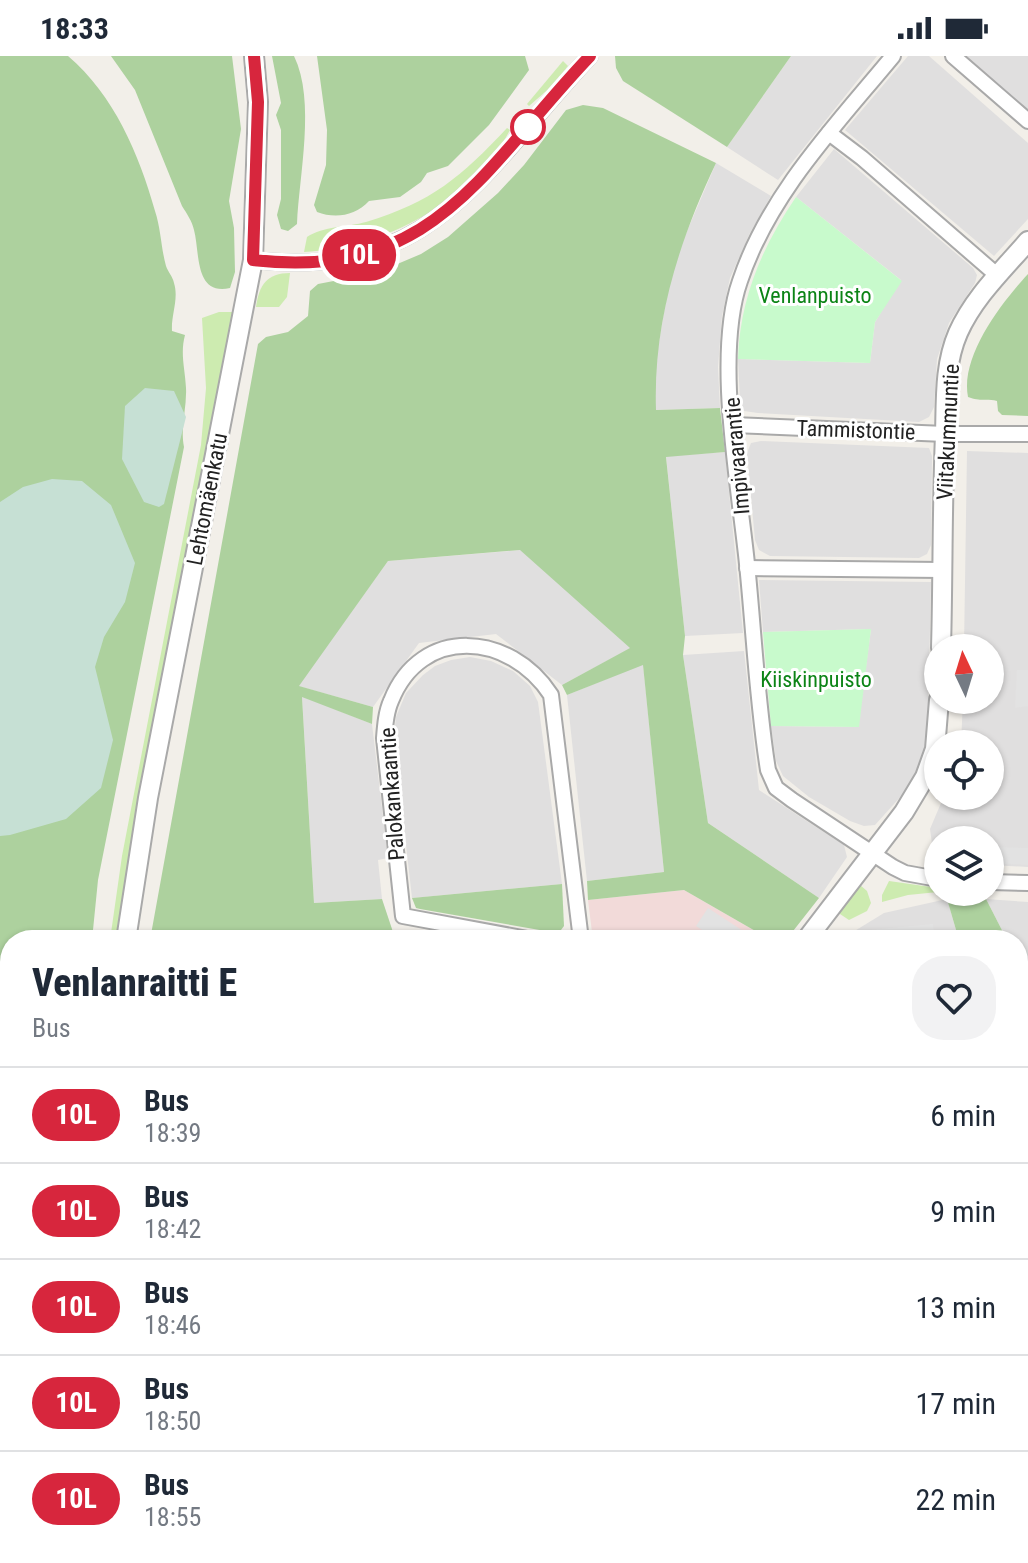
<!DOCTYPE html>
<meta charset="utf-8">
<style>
:root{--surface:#fff;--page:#f2f2f3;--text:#1f2937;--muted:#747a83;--line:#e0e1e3}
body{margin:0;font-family:"Roboto Condensed",sans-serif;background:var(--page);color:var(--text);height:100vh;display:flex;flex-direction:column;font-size:30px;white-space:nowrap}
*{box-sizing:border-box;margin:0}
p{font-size:26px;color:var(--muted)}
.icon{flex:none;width:44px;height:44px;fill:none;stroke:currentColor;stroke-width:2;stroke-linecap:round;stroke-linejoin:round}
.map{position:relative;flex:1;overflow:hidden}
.side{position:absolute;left:0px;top:874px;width:1028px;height:634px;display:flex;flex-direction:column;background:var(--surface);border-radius:32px 32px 0 0;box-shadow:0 2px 6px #0004}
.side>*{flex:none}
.badge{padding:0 16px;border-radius:26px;font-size:28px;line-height:52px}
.needle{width:52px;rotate:356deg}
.fabs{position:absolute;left:924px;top:578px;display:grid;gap:16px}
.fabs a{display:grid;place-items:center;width:80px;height:80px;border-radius:50%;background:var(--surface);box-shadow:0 2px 6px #0004;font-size:40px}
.map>.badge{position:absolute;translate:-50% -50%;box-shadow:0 0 0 4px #fff}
.round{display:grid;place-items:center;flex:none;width:84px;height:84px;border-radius:32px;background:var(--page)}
.summary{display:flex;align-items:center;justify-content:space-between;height:136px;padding:0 32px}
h1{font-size:38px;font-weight:800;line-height:60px}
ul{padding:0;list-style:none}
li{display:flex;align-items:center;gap:24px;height:96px;padding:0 32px;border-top:2px solid var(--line)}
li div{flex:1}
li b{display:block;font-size:30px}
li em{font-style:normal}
li .badge{min-width:88px;font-weight:700;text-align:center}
.status{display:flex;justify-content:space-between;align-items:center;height:56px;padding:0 40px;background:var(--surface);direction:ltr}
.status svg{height:22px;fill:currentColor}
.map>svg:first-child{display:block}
.residential{fill:#e0dfdf}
.commercial{fill:#f2dad9}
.grass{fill:#cdebb0}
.forest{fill:#add19e}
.wetland{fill:#c6e0d4}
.park{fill:#c8facc}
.pitch{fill:#88e0be}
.parking{fill:#e2e2e2}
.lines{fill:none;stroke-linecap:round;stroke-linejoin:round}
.minor-casing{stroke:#a9a9a9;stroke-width:18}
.tertiary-casing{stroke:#a9a9a9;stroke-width:22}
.secondary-casing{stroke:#707d05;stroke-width:24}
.minor{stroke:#fff;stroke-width:14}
.tertiary{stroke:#fff;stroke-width:18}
.secondary{stroke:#f7fabf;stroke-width:20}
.line-casing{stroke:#fff;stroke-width:18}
.line{stroke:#d7263d;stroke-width:12}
.stop-dot{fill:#fff;stroke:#d7263d;stroke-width:4}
.labels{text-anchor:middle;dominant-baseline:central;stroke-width:6;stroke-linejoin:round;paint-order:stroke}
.park-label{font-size:22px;fill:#0c8416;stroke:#fff}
.street-label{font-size:22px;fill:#222;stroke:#fff}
</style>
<div class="status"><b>18:33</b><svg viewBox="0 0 49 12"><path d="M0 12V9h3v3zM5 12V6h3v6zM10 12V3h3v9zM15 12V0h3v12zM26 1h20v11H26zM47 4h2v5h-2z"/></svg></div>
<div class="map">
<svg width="1028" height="1507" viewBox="0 0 1028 1507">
<rect width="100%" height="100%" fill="#f2efe9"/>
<g class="residential">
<polygon points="791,0 877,0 778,124 727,91"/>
<polygon points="908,0 929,0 1028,87 1028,163 994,200 845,74"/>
<polygon points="963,0 1028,0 1028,59"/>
<polygon points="834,93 973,212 977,219 975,227 949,267 937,303 934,351 929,361 919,366 758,357 744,355 740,343 738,303 870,307 875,266 901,224 796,141"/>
<polygon points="716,107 771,140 750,177 730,222 722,260 718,311 720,352 655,354 655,310 665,250 676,201"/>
<polygon points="761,385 929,392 932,400 931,489 927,498 919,502 770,500 759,494 755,484 747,397 751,387"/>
<polygon points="967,395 1028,397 1028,811 990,809 990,784 938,784 938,793 932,788 930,773 944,740 990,740 990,688 961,688 963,644 990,644 990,592 964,592"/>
<polygon points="725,396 743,577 685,580 666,400"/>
<polygon points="521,494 631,592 562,629 496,578 419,587 373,651 298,630 388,505"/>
<polygon points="759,524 931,526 928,663 925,690 917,714 903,738 875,769 864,770 850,765 809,741 783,720 776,705 771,670 858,671 871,573 763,576"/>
<polygon points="744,595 759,734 844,789 847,801 819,842 708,767 683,599"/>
<polygon points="470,601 491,605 513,615 530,630 538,646 562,828 412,842 394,681 396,661 406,637 423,619 435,610 451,604"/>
<polygon points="643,608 664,816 587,825 567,639"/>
<polygon points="302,640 372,668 388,802 378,804 382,843 314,847"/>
<polygon points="947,843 959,884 840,884 884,857"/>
<polygon points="986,843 1028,846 1028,925 1018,906 1018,884 1007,884"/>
<polygon points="393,876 395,884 316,884 317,882"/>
<polygon points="1018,1006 1028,1011 1028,1099 1018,1100"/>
<polygon points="1028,1180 1028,1271 1018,1260 1018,1184"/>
<polygon points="1025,1313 1028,1319 1028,1397 1018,1401 1018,1315"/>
<polygon points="644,1498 722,1498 695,1507 646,1507"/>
</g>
<g class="commercial">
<polygon points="684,834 771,884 593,884 588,844"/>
<polygon points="138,1498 447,1498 421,1507 139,1507"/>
</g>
<g class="grass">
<polygon points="563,5 568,10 552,30 529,50 527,48"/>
<path d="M 507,72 L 510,74 C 472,146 384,192 304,196 L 307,181 C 323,170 348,171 366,166 C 432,146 461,121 507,72 Z"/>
<path d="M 290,217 L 287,241 L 279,251 L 256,251 C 259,229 267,217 290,217 Z"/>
<polygon points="219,256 234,256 134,768 116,884 110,884 122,800 201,389 206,332 202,262"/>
<polygon points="889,825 938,832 938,836 908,839 882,846 882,839"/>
<polygon points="860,829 867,835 871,847 867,855 849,864 837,856"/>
<polygon points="0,1079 10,1091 10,1208 0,1179"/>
</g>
<g class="forest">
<path d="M 0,0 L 68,0 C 114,39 139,98 155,155 C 161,173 161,192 166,210 C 168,216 173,221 174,227 C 179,243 171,259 172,275 L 185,279 C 180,298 185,312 186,332 C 187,352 180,371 184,391 L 98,824 L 92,884 L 10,884 L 10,1091 L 0,1079 Z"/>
<path d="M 111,0 L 232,0 L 241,73 L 229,145 L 234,172 L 235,216 L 230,232 C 194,240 200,196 194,174 C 192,165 187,158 182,150 L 135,34 Z"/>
<path d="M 272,0 L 294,0 C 316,45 299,120 297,168 L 288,175 L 281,173 L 277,159 L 281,143 L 281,74 L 276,59 L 281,47 Z"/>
<path d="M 317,0 L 525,0 L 529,14 L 489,69 L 448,110 L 427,117 L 421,126 L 400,141 L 369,145 C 355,160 335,163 317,156 L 314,149 L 326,109 L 327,74 Z"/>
<polygon points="615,0 791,0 727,91 623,25 616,12"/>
<path d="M 583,49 L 603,52 L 716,107 C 679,185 653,266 656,354 L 720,352 L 725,396 L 666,401 L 685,580 L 683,599 L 708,767 L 819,842 L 786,884 L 771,884 L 684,834 L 588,844 L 587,825 L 664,816 L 643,609 L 567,639 L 562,629 L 630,592 L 520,494 L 388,505 L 299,630 L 373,651 L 372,668 L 302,641 L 314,847 L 382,843 L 393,876 L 317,882 L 316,884 L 150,884 L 258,288 L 266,281 L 288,276 L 308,260 L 310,235 L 318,228 L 370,218 L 395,209 L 421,198 L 448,181 L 498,137 L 524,109 L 566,54 Z"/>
<path d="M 1028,218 L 1028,360 L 1002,359 L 998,355 L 997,345 C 986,342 981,346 968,341 C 960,300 1002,246 1028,218 Z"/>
<polygon points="562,828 564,870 561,874 551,876 420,853 416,852 412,842"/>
<polygon points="947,843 986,843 1007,884 959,884"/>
<polygon points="1018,906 1028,925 1028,1011 1018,1006"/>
<polygon points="722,1498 840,1498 815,1507 695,1507"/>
</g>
<g class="wetland">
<polygon points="145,332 174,335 186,361 164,448 159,451 144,446 122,403 125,350"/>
<polygon points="52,423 82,425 111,449 135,507 125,546 104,581 95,611 113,684 101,732 66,763 10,779 0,780 0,446 23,431"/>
</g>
<g class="park">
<path d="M 796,141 L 902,225 L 875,266 L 870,307 L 738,303 C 740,242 762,191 796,141 Z"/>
<polygon points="871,573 859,671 771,670 763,576"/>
</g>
<polygon class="pitch" points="0,1188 10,1216 10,1251 0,1255"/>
<g class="parking">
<polygon points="1017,614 1028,614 1028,650 1015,652"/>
<polygon points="990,791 1028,792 1028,809 990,807"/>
<polygon points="708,852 757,884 709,884 711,880 696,870"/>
<polygon points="933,868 935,883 945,884 870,884 869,874"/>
<polygon points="10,1336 10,1425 0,1429 0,1340"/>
<polygon points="239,1498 361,1498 363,1504 355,1507 224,1507 223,1504"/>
</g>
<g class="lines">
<g class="minor-casing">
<g id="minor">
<path d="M 893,0 C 836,69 769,138 740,225 C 714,299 739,429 747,508 C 754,577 757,646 768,714 L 776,732 L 792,744 L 893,811 L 905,817 L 938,823"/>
<polyline points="953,0 1028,65"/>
<polyline points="829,77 862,102 998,220"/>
<path d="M 253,204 C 434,225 483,113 590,0"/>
<polyline points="733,369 945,378 1028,378"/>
<polyline points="747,512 943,514"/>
<polyline points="990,826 1028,827"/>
<path d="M 533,884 L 403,860 L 384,682 C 385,669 386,656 391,645 C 421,569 510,576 551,639 L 581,884"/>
<polyline points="1018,1128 1028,1125"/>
<polyline points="1018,1275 1028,1286"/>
<polyline points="1018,1306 1028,1303"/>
<polyline points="483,1507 508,1498"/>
</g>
</g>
<g class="tertiary-casing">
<g id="tertiary">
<path d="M 941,592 C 943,521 942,450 945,379 C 946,345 944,309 958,277 C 974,241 1003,214 1028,185"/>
<polyline points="126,884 148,742 253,204 258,46 254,0"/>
<polyline points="806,884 904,756 925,721 935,693 939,644"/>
<polyline points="123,1498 124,1507"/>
<polyline points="591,1498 592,1507"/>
</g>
</g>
<g class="secondary-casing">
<g id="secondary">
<polyline points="1018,1453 1028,1449"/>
<polyline points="1018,1479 1028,1475"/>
<polyline points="866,1507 891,1498"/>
<polyline points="939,1507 964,1498"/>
</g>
</g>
<use href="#minor" class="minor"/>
<use href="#tertiary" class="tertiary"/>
<use href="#secondary" class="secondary"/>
</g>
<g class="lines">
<g class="line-casing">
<path id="line" d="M 254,0 L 258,46 L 253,204 C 435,225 482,113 590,0"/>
</g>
<use href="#line" class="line"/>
</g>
<circle class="stop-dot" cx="528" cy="71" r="16"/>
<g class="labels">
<g class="park-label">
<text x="815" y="239">Venlanpuisto</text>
<text x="816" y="623">Kiiskinpuisto</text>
</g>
<g class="street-label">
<text transform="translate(856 374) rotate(2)">Tammistontie</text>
<text transform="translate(948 376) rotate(-87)">Viitakummuntie</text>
<text transform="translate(737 400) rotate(-95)">Impivaarantie</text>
<text transform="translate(207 443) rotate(-79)">Lehtomäenkatu</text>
<text transform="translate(392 738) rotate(-94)">Palokankaantie</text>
</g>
</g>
</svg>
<div class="fabs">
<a><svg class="needle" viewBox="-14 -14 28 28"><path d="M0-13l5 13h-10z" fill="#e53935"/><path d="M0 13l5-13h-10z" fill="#747a83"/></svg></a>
<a><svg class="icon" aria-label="locate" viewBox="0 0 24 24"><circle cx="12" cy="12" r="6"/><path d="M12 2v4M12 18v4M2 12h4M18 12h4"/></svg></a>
<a><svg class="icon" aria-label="layers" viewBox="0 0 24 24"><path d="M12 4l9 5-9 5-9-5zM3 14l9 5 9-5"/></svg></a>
</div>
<b class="badge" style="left:359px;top:199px;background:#d7263d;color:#fff">10L</b>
<section class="side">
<div class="summary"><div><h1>Venlanraitti E</h1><p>Bus</p></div><a class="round"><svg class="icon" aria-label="heart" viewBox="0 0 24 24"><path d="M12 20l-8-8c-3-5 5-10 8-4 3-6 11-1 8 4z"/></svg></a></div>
<ul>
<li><span class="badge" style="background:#d7263d;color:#fff">10L</span><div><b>Bus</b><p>18:39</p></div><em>6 min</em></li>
<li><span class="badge" style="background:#d7263d;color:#fff">10L</span><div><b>Bus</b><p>18:42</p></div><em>9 min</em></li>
<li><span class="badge" style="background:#d7263d;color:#fff">10L</span><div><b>Bus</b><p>18:46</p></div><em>13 min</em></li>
<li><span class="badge" style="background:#d7263d;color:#fff">10L</span><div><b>Bus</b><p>18:50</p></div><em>17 min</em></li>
<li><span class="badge" style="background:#d7263d;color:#fff">10L</span><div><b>Bus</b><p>18:55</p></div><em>22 min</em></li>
</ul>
</section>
</div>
